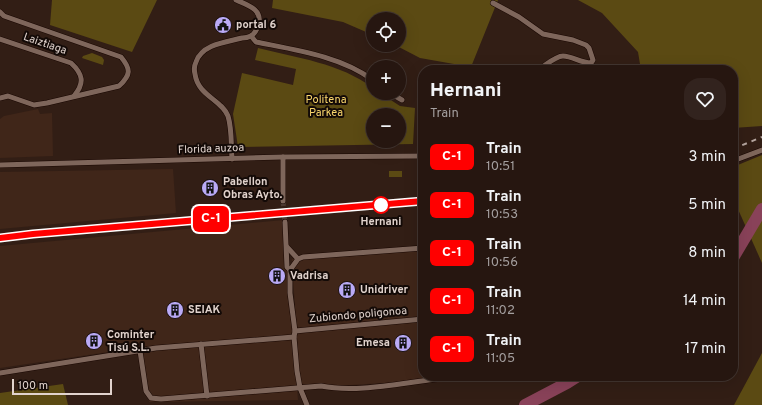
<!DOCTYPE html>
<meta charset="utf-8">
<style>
:root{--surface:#261610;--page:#32231e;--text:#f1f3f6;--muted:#a49f9f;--line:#423530}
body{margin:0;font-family:Overpass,sans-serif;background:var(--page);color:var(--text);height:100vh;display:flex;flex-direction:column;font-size:15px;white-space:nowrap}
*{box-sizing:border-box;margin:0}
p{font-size:13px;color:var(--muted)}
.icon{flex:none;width:22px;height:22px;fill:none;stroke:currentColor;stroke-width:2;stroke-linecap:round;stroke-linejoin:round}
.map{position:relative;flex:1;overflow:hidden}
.details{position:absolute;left:418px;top:65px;width:320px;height:316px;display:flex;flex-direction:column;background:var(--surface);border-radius:16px;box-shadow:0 4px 16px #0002,0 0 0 1px var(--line)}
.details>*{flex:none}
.badge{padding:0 8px;border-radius:6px;font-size:14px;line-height:26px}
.tools{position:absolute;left:366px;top:12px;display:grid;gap:8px}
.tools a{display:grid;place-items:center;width:40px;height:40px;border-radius:50%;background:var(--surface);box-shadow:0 4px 16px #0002,0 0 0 1px var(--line);font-size:20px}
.scale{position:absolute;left:12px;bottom:10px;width:100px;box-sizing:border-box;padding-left:4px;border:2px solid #e1d3cd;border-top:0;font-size:11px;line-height:14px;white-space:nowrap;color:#e1d3cd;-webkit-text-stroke:3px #130a07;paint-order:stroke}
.map>.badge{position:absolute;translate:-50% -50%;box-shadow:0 0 0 2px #fff}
.round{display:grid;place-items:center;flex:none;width:42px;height:42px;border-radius:16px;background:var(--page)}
.summary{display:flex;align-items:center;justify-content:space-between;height:68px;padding:0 12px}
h1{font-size:19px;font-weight:800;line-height:30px}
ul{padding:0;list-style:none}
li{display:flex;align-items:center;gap:12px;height:48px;padding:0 12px}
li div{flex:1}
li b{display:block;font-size:15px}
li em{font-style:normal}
li .badge{min-width:44px;font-weight:700;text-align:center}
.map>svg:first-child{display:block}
.built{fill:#402619}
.green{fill:#5b4a13;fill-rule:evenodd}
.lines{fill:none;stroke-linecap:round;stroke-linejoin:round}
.river{stroke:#894259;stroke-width:12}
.minor-tunnel{stroke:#4c3931;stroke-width:5;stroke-dasharray:5 2.5;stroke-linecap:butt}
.minor-casing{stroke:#190702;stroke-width:6}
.minor{stroke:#7e665b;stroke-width:5}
.rail{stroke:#b5a59f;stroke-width:2;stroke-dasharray:5 5;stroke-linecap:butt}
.line-casing{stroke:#fff;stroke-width:9}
.line{stroke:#f00;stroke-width:6}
.stop-dot{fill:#fff;stroke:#f00;stroke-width:2}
.labels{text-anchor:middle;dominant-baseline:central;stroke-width:4;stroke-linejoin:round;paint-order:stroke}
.poi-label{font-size:11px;font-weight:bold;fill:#e1d3cd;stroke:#130a07;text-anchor:start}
.street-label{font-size:11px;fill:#e1d3cd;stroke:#130a07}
.park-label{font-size:11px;fill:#f9d66c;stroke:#130a07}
.stop-label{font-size:11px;font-weight:bold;fill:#e1d3cd;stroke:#130a07}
</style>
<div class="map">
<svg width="762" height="405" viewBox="0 0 762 405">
<rect width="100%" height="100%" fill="#321e15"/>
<g class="built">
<polygon points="38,109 40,114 52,113 53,156 0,158 0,119 4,116"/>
<polygon points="173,169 176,213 0,229 0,172"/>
<polygon points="284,220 298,400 149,402 142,347 0,368 0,246"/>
<polygon points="423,250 423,376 460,376 452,379 300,388 292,259"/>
</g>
<g class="green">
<polygon points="52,0 157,0 132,52 50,25"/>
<polygon points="273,0 498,0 471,67 420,58 395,45 399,45 399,19 373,19 373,35 343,22 272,8"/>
<polygon points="578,0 762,0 762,126 733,128 733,70 641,70 638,52 602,13"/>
<path d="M 258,48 C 297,58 340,63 373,88 L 373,93 L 380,93 L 400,106 L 415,108 L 413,144 L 238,147 L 233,114 L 242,73 L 293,85 L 296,69 L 255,60 ZM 373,115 L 399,115 L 399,141 L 373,141 Z"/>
<polygon points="92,53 102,57 104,60 103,65 82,58 83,56"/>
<polygon points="762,155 762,263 733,198 733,167"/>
<rect x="389" y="171" width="13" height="6"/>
<polygon points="762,353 762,405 734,405"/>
<polygon points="63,384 68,405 0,405 0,393"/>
</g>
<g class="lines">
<g class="river">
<polyline points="733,258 762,209"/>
<polyline points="525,405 567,383 578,376"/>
</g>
<polyline class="minor-tunnel" points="283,201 285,222"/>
<g class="minor-casing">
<g id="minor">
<path d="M 493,3 L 519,17 L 543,34 L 573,40 L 586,45 L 589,48 L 593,60 L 591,63 C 581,63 572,56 563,56 C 555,56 545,66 538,70"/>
<path d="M 0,12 L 4,16 L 121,57 C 131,69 131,75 119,86 L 47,103 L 34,105 L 8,96 L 0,98"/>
<path d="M 251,36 L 256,42 C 296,50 340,56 373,80"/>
<path d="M 0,39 L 71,63 C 83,74 85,83 74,96"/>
<polyline points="390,93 402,100"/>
<polyline points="283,157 283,201"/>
<path d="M 232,159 C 231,145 232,129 228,116 C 221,99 198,96 195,74 C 194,70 194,66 196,62 C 202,44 227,42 242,38 C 245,38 249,37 251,36 C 254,34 257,29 258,26 C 264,10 248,5 236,0"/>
<polyline points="733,161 762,150"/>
<polyline points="0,165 283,157 423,156"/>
<polyline points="285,222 287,267 290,270"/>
<polyline points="287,247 298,259"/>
<polyline points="295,331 423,319"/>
<polyline points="201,344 207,396"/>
<path d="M 140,351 L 146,391 L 151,398 L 161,399 L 321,386 C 357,393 400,383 437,379 L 447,376"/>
<polyline points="0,373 156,348 294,337"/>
<polyline points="307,405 300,388 297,371 294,337 295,331 290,293 290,270 298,259 303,257 423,248"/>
</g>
</g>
<use href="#minor" class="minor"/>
<g class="rail">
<polyline points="733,149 762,137"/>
<polyline points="0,238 33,234 423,201"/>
</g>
</g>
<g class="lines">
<g class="line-casing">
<polyline id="line" points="0,238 33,234 423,201"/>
</g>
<use href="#line" class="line"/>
</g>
<defs>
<g id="civic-disc" transform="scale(0.9)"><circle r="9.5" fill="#baaaf6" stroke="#130a07"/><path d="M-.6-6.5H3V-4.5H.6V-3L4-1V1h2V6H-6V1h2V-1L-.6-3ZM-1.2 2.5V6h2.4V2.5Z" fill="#111"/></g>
<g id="building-disc" transform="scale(0.9)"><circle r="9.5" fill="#baaaf6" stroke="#130a07"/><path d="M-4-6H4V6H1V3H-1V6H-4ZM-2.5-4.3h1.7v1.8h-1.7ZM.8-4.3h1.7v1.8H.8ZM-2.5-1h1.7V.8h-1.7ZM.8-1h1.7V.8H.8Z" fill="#111"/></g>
</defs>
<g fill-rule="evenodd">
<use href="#civic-disc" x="223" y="25"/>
<use href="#building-disc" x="210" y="188"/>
<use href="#building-disc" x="277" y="276"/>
<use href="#building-disc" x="347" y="290"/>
<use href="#building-disc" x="175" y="310"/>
<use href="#building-disc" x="94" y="341"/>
<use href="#building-disc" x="403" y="343"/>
</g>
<circle class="stop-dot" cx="381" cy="205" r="8"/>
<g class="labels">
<g class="poi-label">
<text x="236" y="25">portal 6</text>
<text x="223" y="182">Pabellon<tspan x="223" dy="13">Obras Ayto.</tspan></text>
<text x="290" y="276">Vadrisa</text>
<text x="360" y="290">Unidriver</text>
<text x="188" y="310">SEIAK</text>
<text x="107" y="335">Cominter<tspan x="107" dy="13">Tisú S.L.</tspan></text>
<text x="390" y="343" text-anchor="end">Emesa</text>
</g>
<g class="street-label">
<text transform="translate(45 44) rotate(19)">Laiztiaga</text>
<text transform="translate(211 149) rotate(-2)">Florida auzoa</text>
<text transform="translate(358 315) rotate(-5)">Zubiondo poligonoa</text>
</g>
<g class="park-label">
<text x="326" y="100">Politena<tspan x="326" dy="13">Parkea</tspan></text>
</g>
<g class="stop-label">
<text x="381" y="222">Hernani</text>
</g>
</g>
</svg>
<div class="tools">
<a><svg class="icon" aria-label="locate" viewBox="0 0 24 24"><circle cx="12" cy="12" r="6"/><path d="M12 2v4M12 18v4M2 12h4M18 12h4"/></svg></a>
<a>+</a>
<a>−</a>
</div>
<div class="scale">100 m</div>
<b class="badge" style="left:211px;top:219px;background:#f00;color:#fff">C-1</b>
<section class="details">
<div class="summary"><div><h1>Hernani</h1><p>Train</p></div><a class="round"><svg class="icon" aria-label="heart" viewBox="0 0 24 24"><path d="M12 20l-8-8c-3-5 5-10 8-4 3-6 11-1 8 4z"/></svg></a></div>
<ul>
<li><span class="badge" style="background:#f00;color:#fff">C-1</span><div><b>Train</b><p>10:51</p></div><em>3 min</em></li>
<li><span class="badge" style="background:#f00;color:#fff">C-1</span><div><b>Train</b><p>10:53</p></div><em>5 min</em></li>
<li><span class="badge" style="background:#f00;color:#fff">C-1</span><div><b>Train</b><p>10:56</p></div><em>8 min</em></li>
<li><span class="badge" style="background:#f00;color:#fff">C-1</span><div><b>Train</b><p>11:02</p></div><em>14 min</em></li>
<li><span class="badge" style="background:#f00;color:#fff">C-1</span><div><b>Train</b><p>11:05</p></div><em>17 min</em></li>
</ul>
</section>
</div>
